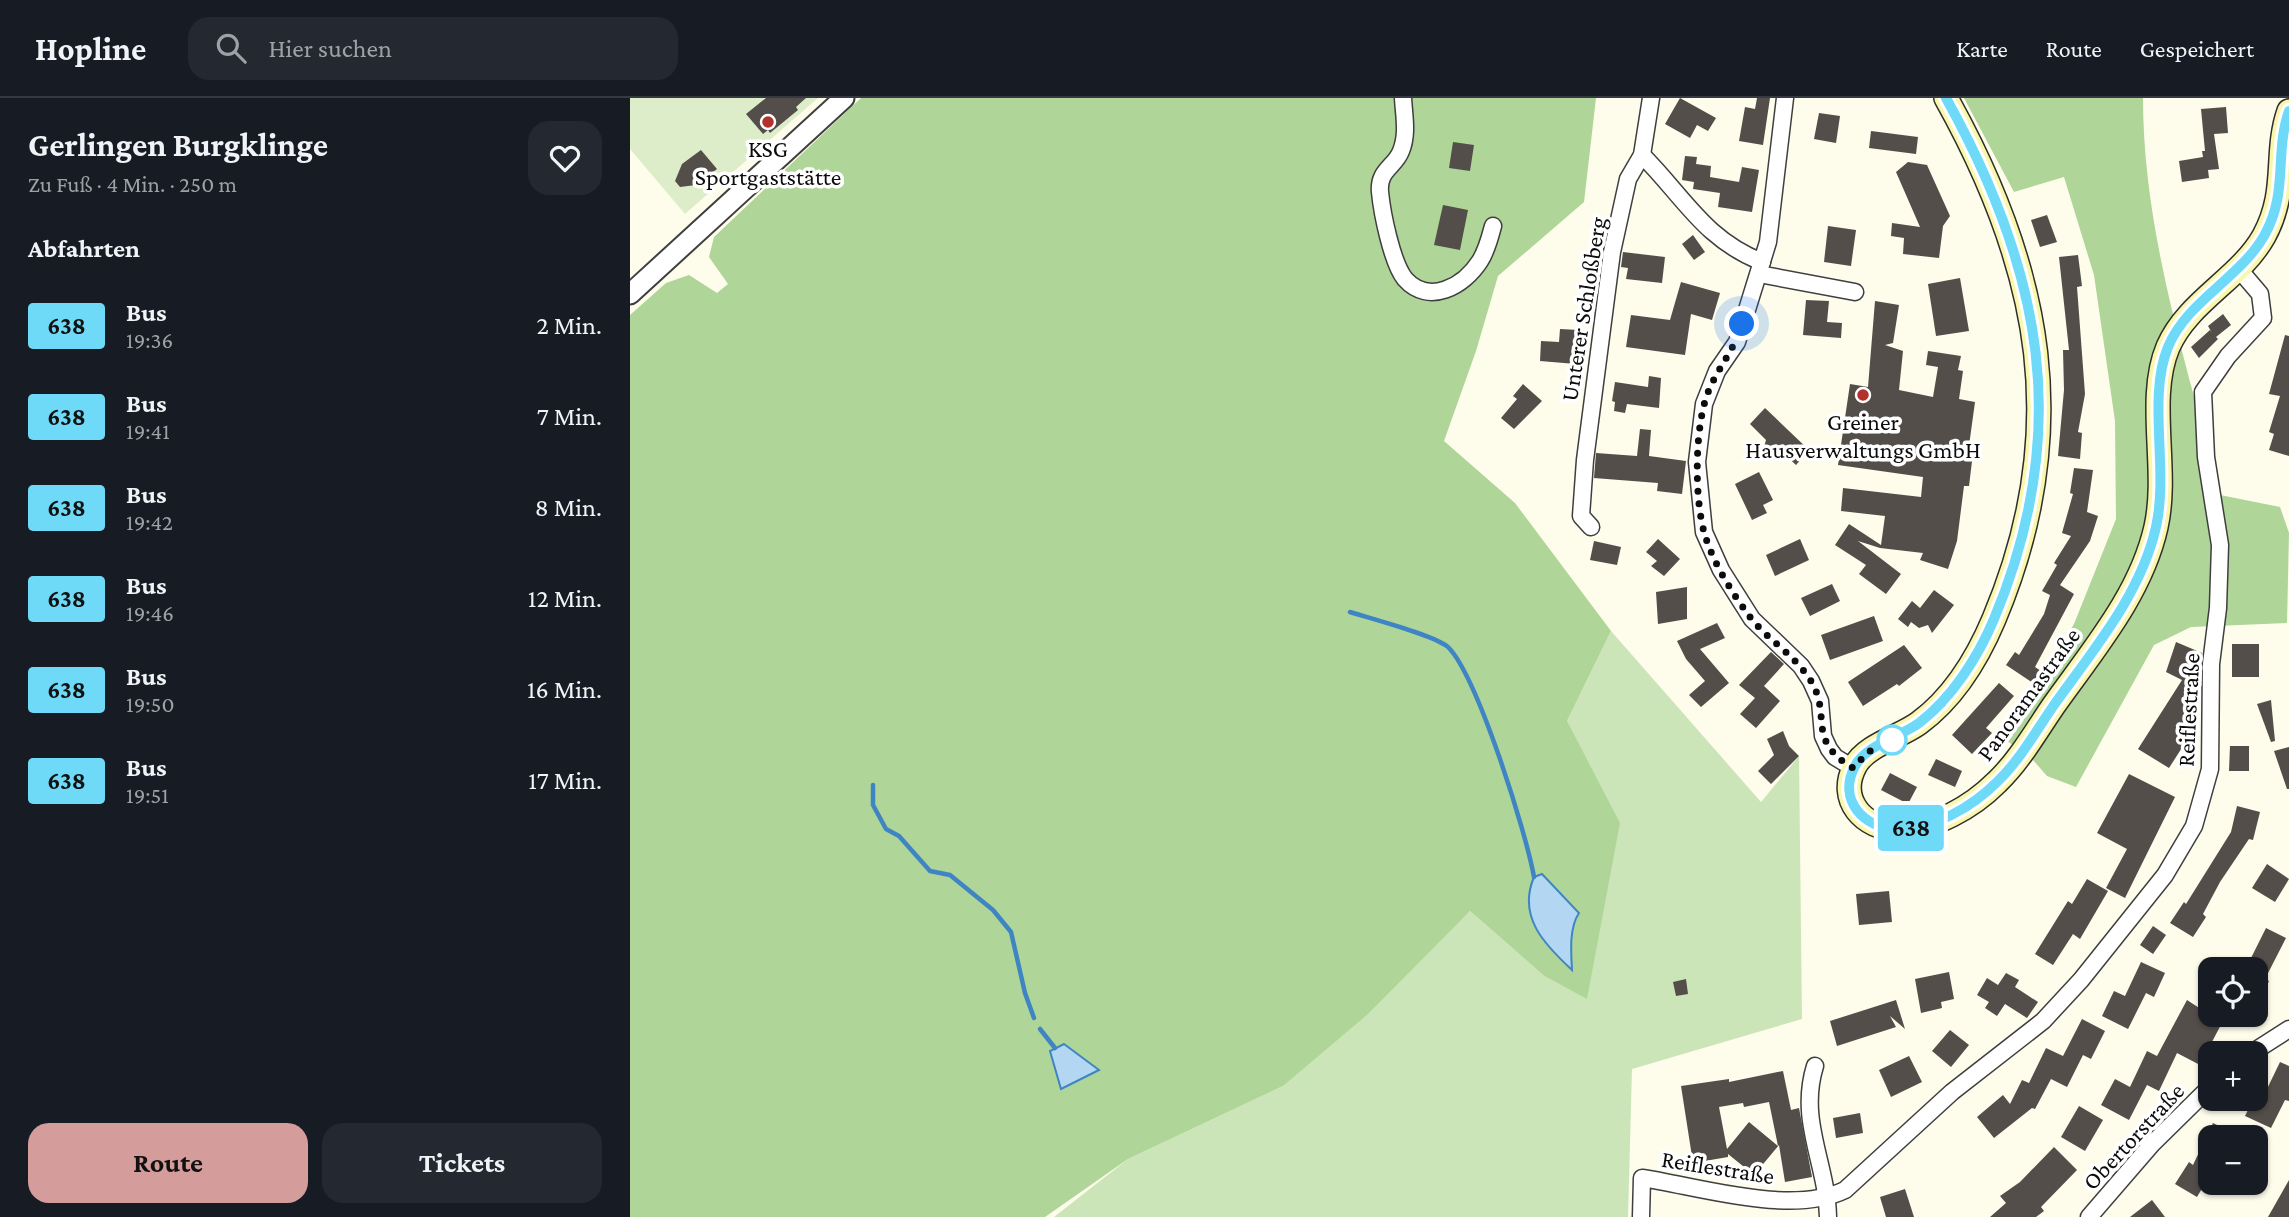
<!DOCTYPE html>
<html lang="de">
<meta charset="utf-8">
<style>
:root{--surface:#171b24;--page:#242831;--text:#f1f3f6;--muted:#9ea1a6;--line:#363941;--accent:#d59c9c}
body{margin:0;font-family:"Crimson Pro",serif;background:var(--page);color:var(--text);height:100vh;display:flex;flex-direction:column;font-size:26px;white-space:nowrap}
*{box-sizing:border-box;margin:0}
p{font-size:23px;color:var(--muted)}
.icon{flex:none;width:38px;height:38px;fill:none;stroke:currentColor;stroke-width:2;stroke-linecap:round;stroke-linejoin:round}
.map{position:relative;flex:1;overflow:hidden}
.panel{display:flex;flex-direction:column;background:var(--surface);width:630px}
.panel>*{flex:none}
.badge{padding:0 14px;border-radius:5px;font-size:24px;line-height:46px}
.fabs{position:absolute;left:1568px;top:859px;display:grid;gap:14px}
.fabs a{display:grid;place-items:center;width:70px;height:70px;border-radius:14px;background:var(--surface);box-shadow:0 2px 5px #0004;font-size:35px}
.you{position:absolute;width:35px;height:35px;margin:-18px;border:5px solid #fff;border-radius:50%;background:#1a73e8;box-shadow:0 0 0 10px #1a73e833}
.map>.badge{position:absolute;translate:-50% -50%;box-shadow:0 0 0 4px #fff}
h2{padding:0 28px;font-size:26px;line-height:63px}
.round{display:grid;place-items:center;flex:none;width:74px;height:74px;border-radius:21px;background:var(--page)}
.head{display:flex;align-items:center;justify-content:space-between;height:119px;padding:0 28px}
h1{font-size:33px;font-weight:700;line-height:52px}
.cta{display:flex;gap:14px;margin-top:auto;padding:14px 28px}
.cta a{flex:1;height:80px;border-radius:21px;background:var(--accent);color:#111;font-size:28px;font-weight:700;line-height:80px;text-align:center}
.cta a+a{background:var(--page);color:var(--text)}
ul{padding:0;list-style:none}
li{display:flex;align-items:center;gap:21px;height:91px;padding:0 28px}
li div{flex:1}
li b{display:block;font-size:26px}
li em{font-style:normal}
li .badge{min-width:77px;font-weight:700;text-align:center}
header{display:flex;align-items:center;gap:42px;box-sizing:border-box;height:98px;padding:0 35px;background:var(--surface);border-bottom:2px solid var(--line)}
header strong{font-size:33px}
nav{display:flex;gap:38px;margin-inline-start:auto;font-size:24px}
.search{width:490px;height:63px;background:var(--page);display:flex;align-items:center;gap:18px;box-sizing:border-box;padding:0 24px;border-radius:21px;color:var(--muted);font-size:26px}
main{display:flex;flex:1;min-height:0}
.map>svg:first-child{display:block}
.green{fill:#cce5b8}
.forest{fill:#afd598}
.pitch{fill:#deedc9}
.water{fill:#b3d6f2;stroke:#3f85c4;stroke-width:2}
.lines{fill:none;stroke-linecap:round;stroke-linejoin:round}
.stream{stroke:#3f85c4;stroke-width:4.5}
.building{fill:#534e49;fill-rule:evenodd}
.minor-casing{stroke:#3f3f3f;stroke-width:19}
.tertiary-casing{stroke:#3f3f3f;stroke-width:23}
.secondary-casing{stroke:#2e2e2e;stroke-width:26}
.minor{stroke:#fff;stroke-width:16}
.tertiary{stroke:#fff;stroke-width:19}
.secondary{stroke:#faf7aa;stroke-width:23}
.line-casing{stroke:#fff;stroke-width:16}
.line{stroke:#6fdaf8;stroke-width:10}
.walk{stroke:#0c0c0c;stroke-width:7;stroke-dasharray:0 12.6}
.poi-dot{fill:#b2312d;stroke:#fff;stroke-width:2.5}
.stop-dot{fill:#fff;stroke:#6fdaf8;stroke-width:3.5}
.labels{text-anchor:middle;dominant-baseline:central;stroke-width:7;stroke-linejoin:round;paint-order:stroke}
.poi-label{font-size:24px;fill:#0c0c0c;stroke:#fff}
.street-label{font-size:24px;fill:#0c0c0c;stroke:#fff}
</style>
<header>
<strong>Hopline</strong>
<div class="search"><svg class="icon" aria-label="search" viewBox="0 0 24 24"><circle cx="10" cy="10" r="6"/><path d="M15 15l6 6"/></svg>Hier suchen</div>
<nav><a>Karte</a><a>Route</a><a>Gespeichert</a></nav>
</header>
<main>
<section class="panel">
<div class="head"><div><h1>Gerlingen Burgklinge</h1><p>Zu Fuß · 4 Min. · 250 m</p></div><a class="round"><svg class="icon" aria-label="heart" viewBox="0 0 24 24"><path d="M12 20l-8-8c-3-5 5-10 8-4 3-6 11-1 8 4z"/></svg></a></div>
<h2>Abfahrten</h2>
<ul>
<li><span class="badge" style="background:#6fdaf8;color:#111">638</span><div><b>Bus</b><p>19:36</p></div><em>2 Min.</em></li>
<li><span class="badge" style="background:#6fdaf8;color:#111">638</span><div><b>Bus</b><p>19:41</p></div><em>7 Min.</em></li>
<li><span class="badge" style="background:#6fdaf8;color:#111">638</span><div><b>Bus</b><p>19:42</p></div><em>8 Min.</em></li>
<li><span class="badge" style="background:#6fdaf8;color:#111">638</span><div><b>Bus</b><p>19:46</p></div><em>12 Min.</em></li>
<li><span class="badge" style="background:#6fdaf8;color:#111">638</span><div><b>Bus</b><p>19:50</p></div><em>16 Min.</em></li>
<li><span class="badge" style="background:#6fdaf8;color:#111">638</span><div><b>Bus</b><p>19:51</p></div><em>17 Min.</em></li>
</ul>
<div class="cta"><a>Route</a><a>Tickets</a></div>
</section>
<div class="map">
<svg width="1659" height="1119" viewBox="0 0 1659 1119">
<rect width="100%" height="100%" fill="#fefceb"/>
<polygon class="green" points="981,533 1131,704 1169,658 1172,921 1002,971 998,1119 424,1119 498,1061 653,988 840,813 913,877 937,623"/>
<g class="forest">
<polygon points="231,0 966,0 954,104 868,178 846,253 814,343 885,405 981,533 937,623 990,725 957,901 913,877 840,813 738,916 653,988 498,1061 415,1119 0,1119 0,217 36,185 59,177 87,195 98,186 79,159 84,139"/>
<path d="M 1334,0 L 1513,0 C 1513,134 1557,267 1590,397 L 1650,409 L 1659,435 L 1657,525 L 1561,529 L 1524,547 L 1446,689 L 1417,678 L 1403,662 L 1376,642 L 1444,526 L 1486,421 L 1485,323 L 1464,177 L 1434,79 L 1384,94 Z"/>
</g>
<polygon class="pitch" points="0,0 188,0 55,116 0,51"/>
<g class="water">
<path d="M 912,776 L 949,815 C 939,830 941,854 942,872 C 915,847 887,819 904,779 Z"/>
<polygon points="434,946 469,972 431,991 420,953"/>
</g>
<g class="lines">
<g class="stream">
<path d="M 720,514 C 739,520 808,538 819,550 C 848,581 896,734 904,779"/>
<polyline points="243,687 243,707 256,731 269,738 300,773 320,777 363,812 381,834 395,895 404,920"/>
<polyline points="410,931 425,950"/>
</g>
</g>
<g class="building">
<polygon points="136,0 176,0 166,9 168,12 140,35 138,32 133,36 116,16"/>
<polygon points="1050,0 1086,20 1078,33 1067,27 1060,40 1035,26"/>
<polygon points="1127,0 1140,0 1133,47 1109,43 1115,9 1125,11"/>
<polygon points="1596,9 1598,35 1584,36 1589,71 1578,72 1579,80 1552,84 1549,63 1573,59 1572,53 1575,53 1571,11"/>
<polygon points="1189,15 1210,18 1206,45 1184,41"/>
<polygon points="1241,33 1288,39 1286,56 1239,50"/>
<polygon points="823,44 844,47 840,73 819,70"/>
<polygon points="71,52 87,71 66,87 50,89 45,83 52,66"/>
<polygon points="1055,58 1067,59 1066,66 1081,68 1080,79 1109,84 1112,69 1129,72 1122,114 1088,109 1090,95 1063,91 1064,84 1052,82"/>
<polygon points="1278,64 1297,67 1320,118 1313,128 1309,160 1273,156 1274,140 1261,138 1262,125 1290,129 1266,74"/>
<polygon points="813,107 838,112 830,152 804,147"/>
<polygon points="1417,117 1427,144 1410,149 1401,122"/>
<polygon points="1198,128 1226,132 1221,168 1194,164"/>
<polygon points="1063,137 1075,154 1064,162 1052,146"/>
<polygon points="993,154 1035,159 1032,185 996,181 998,170 991,169"/>
<polygon points="1448,157 1452,188 1447,189 1455,296 1448,334 1452,335 1450,361 1428,358 1434,292 1433,252 1439,252 1429,159"/>
<polygon points="1330,180 1339,233 1306,238 1298,186"/>
<polygon points="1051,184 1090,195 1082,222 1061,216 1055,257 996,249 1001,217 1040,222"/>
<polygon points="1176,202 1199,203 1197,224 1212,225 1211,240 1173,237"/>
<polygon points="1245,203 1269,207 1263,245 1255,247 1273,253 1269,292 1303,299 1308,269 1296,267 1298,253 1331,258 1328,272 1333,273 1329,301 1345,304 1338,355 1343,355 1339,388 1334,388 1327,443 1318,471 1290,462 1293,455 1250,450 1228,443 1271,476 1256,496 1229,476 1236,467 1205,447 1219,426 1251,447 1255,418 1211,413 1213,390 1291,399 1293,379 1208,367 1220,286 1238,289"/>
<polygon points="1593,216 1601,227 1586,239 1588,241 1569,260 1561,249 1580,232 1582,235 1578,228"/>
<polygon points="930,231 949,232 946,266 910,263 911,243 929,244"/>
<polygon points="1655,237 1659,238 1659,358 1639,352 1644,336 1639,334 1650,298 1639,296"/>
<polygon points="1019,278 1031,280 1029,310 997,306 995,315 984,313 985,304 982,303 985,284 1018,289"/>
<polygon points="893,286 912,303 884,331 871,320 887,301 883,298"/>
<polygon points="1135,310 1179,352 1166,367 1150,352 1144,358 1134,349 1136,342 1120,326"/>
<polygon points="1010,331 1021,332 1019,358 1056,363 1052,396 1027,393 1028,385 964,380 966,355 1007,358"/>
<polygon points="1444,370 1463,372 1457,414 1468,418 1460,443 1430,487 1444,496 1405,569 1411,573 1403,585 1376,567 1385,554 1389,557 1414,516 1420,497 1412,493 1427,467 1424,465 1441,438 1432,435 1443,396 1440,395"/>
<polygon points="1129,374 1143,402 1133,407 1137,415 1122,422 1105,386"/>
<polygon points="1028,441 1050,461 1034,478 1021,468 1027,463 1016,454"/>
<polygon points="1170,441 1179,462 1145,478 1136,457"/>
<polygon points="964,443 991,449 987,467 960,462"/>
<polygon points="1202,486 1210,503 1180,518 1171,500"/>
<polygon points="1057,489 1057,521 1028,526 1026,494"/>
<polygon points="1304,492 1324,507 1302,535 1298,527 1289,530 1281,524 1278,529 1268,521 1282,503 1290,510"/>
<polygon points="1244,518 1253,543 1200,562 1191,537"/>
<polygon points="1087,525 1095,540 1070,551 1099,585 1071,609 1059,597 1075,583 1056,561 1047,543"/>
<polygon points="1546,544 1572,555 1570,573 1559,597 1569,603 1547,640 1555,645 1539,670 1508,651 1552,582 1536,574"/>
<rect x="1602" y="546" width="27" height="33"/>
<polygon points="1274,547 1292,570 1269,588 1267,586 1233,608 1218,584"/>
<polygon points="1141,554 1154,566 1134,588 1150,603 1126,630 1110,616 1125,600 1109,587"/>
<polygon points="1369,585 1384,598 1356,630 1362,635 1342,656 1322,637"/>
<polygon points="1641,602 1645,643 1641,644 1627,606"/>
<polygon points="1153,633 1159,648 1169,658 1141,686 1128,673 1144,657 1137,641"/>
<polygon points="1600,648 1619,648 1619,673 1599,673"/>
<polygon points="1659,649 1659,691 1657,691 1644,653"/>
<polygon points="1306,661 1332,673 1325,689 1298,677"/>
<polygon points="1260,675 1287,689 1278,706 1251,692"/>
<polygon points="1499,676 1545,699 1495,800 1476,790 1497,751 1467,735"/>
<polygon points="1607,708 1630,714 1623,742 1619,741 1590,784 1573,816 1576,819 1563,839 1540,825 1554,804 1556,806 1601,734"/>
<polygon points="1637,766 1659,781 1645,804 1622,790"/>
<polygon points="1457,781 1478,793 1450,841 1443,836 1423,867 1405,856 1438,803 1442,806"/>
<polygon points="1259,793 1262,824 1229,827 1226,796"/>
<polygon points="1523,828 1536,837 1523,856 1510,847"/>
<polygon points="1636,830 1656,840 1635,881 1639,883 1626,912 1626,872 1615,872"/>
<polygon points="1511,864 1535,875 1524,899 1516,895 1498,931 1472,918 1484,893 1495,898"/>
<polygon points="1319,874 1324,901 1311,904 1312,910 1291,915 1285,881"/>
<polygon points="1376,875 1389,882 1385,889 1408,904 1397,920 1375,906 1367,918 1355,910 1359,904 1347,897 1357,880 1368,887"/>
<polygon points="1056,881 1058,896 1046,898 1043,884"/>
<polygon points="1266,902 1275,931 1260,918 1266,929 1207,948 1200,923"/>
<polygon points="1557,902 1580,917 1596,917 1570,967 1547,955 1529,993 1517,987 1499,1022 1471,1007 1485,981 1500,989 1517,953 1527,958"/>
<polygon points="1452,921 1475,933 1461,961 1453,957 1437,989 1421,981 1405,1011 1402,1010 1364,1040 1347,1019 1373,997 1380,1006 1392,982 1399,985 1416,950 1433,958"/>
<polygon points="1320,932 1339,947 1321,969 1302,953"/>
<polygon points="1279,958 1292,984 1261,999 1249,972"/>
<polygon points="1650,964 1659,968 1659,1003 1655,1002 1641,1030 1615,1018 1629,990 1636,993"/>
<path d="M 1153,973 L 1161,1012 L 1169,1010 L 1182,1079 L 1155,1084 L 1149,1047 L 1124,1077 L 1098,1056 L 1098,1059 L 1063,1065 L 1051,988 L 1099,981 L 1099,984 ZM 1139,1004 L 1148,1048 L 1119,1024 L 1097,1051 L 1089,1009 L 1113,1005 L 1114,1009 Z"/>
<polygon points="1449,1008 1473,1022 1455,1053 1431,1039"/>
<polygon points="1230,1015 1233,1035 1206,1040 1203,1020"/>
<polygon points="1583,1025 1614,1040 1580,1040 1580,1077 1567,1099 1545,1086 1559,1064 1563,1067"/>
<polygon points="1424,1049 1447,1072 1411,1109 1414,1113 1406,1119 1360,1119 1376,1105 1370,1098 1390,1084"/>
<polygon points="1659,1082 1659,1119 1638,1119"/>
<polygon points="1275,1091 1284,1119 1256,1119 1250,1099"/>
<polygon points="1522,1102 1535,1119 1500,1119"/>
</g>
<g class="lines">
<g class="minor-casing">
<g id="minor">
<path d="M 773,0 C 774,18 778,36 771,53 C 765,69 748,72 750,94 C 752,115 762,165 775,181 C 799,208 834,188 850,163 C 857,152 860,139 863,128"/>
<polyline points="1155,0 1138,144 1107,244 1087,273 1074,306 1067,364 1074,434 1091,472 1122,521 1171,568 1181,583 1190,603 1193,638 1199,651 1205,659 1223,670"/>
<path d="M 1012,57 C 1054,99 1074,141 1132,164"/>
<polyline points="1129,176 1225,194"/>
<polyline points="961,429 951,418 955,362 982,154 998,81 1012,57 1021,0"/>
<polyline points="1620,956 1659,931"/>
<path d="M 1185,968 C 1168,1023 1197,1065 1198,1119"/>
<path d="M 1011,1119 L 1012,1080 C 1071,1089 1161,1118 1215,1092 L 1322,994 L 1413,923 L 1451,882 L 1535,777 L 1564,728 L 1580,671 L 1581,566 L 1588,510 L 1590,447 L 1576,359 L 1573,294 L 1598,258 L 1633,220 L 1630,196 L 1607,169"/>
<polyline points="1459,1119 1522,1046 1580,989"/>
</g>
</g>
<g class="tertiary-casing">
<polyline id="tertiary" points="0,196 214,0"/>
</g>
<g class="secondary-casing">
<path id="secondary" d="M 1316,0 C 1412,172 1443,334 1364,521 C 1348,559 1323,600 1289,625 C 1270,639 1236,647 1225,668 C 1207,702 1234,731 1268,731 C 1304,731 1342,709 1367,684 C 1390,662 1406,633 1424,607 C 1463,552 1511,496 1526,429 C 1539,371 1516,301 1538,249 C 1558,203 1610,181 1634,138 C 1659,92 1644,56 1659,13"/>
</g>
<use href="#minor" class="minor"/>
<use href="#tertiary" class="tertiary"/>
<use href="#secondary" class="secondary"/>
</g>
<g class="lines">
<g class="line-casing">
<path id="line" d="M 1316,0 C 1412,173 1443,333 1364,521 C 1348,559 1322,600 1289,625 C 1270,639 1236,647 1225,668 C 1207,702 1234,731 1268,731 C 1304,731 1342,709 1367,684 C 1390,662 1406,633 1424,607 C 1463,552 1511,496 1526,429 C 1539,371 1517,300 1538,249 C 1557,203 1610,180 1634,138 C 1659,94 1644,56 1659,13"/>
</g>
<use href="#line" class="line"/>
<path class="walk" d="M 1112,226 C 1104,255 1081,277 1074,307 C 1065,342 1065,400 1074,434 C 1082,463 1102,495 1120,519 C 1137,541 1163,556 1179,580 C 1204,617 1174,641 1223,670 L 1238,654 L 1262,642"/>
</g>
<g class="poi-dot">
<circle cx="138" cy="24" r="7"/>
<circle cx="1233" cy="297" r="7"/>
</g>
<circle class="stop-dot" cx="1262" cy="642" r="14"/>
<g class="labels">
<g class="poi-label">
<text x="138" y="50">KSG<tspan x="138" dy="28">Sportgaststätte</tspan></text>
<text x="1233" y="323">Greiner<tspan x="1233" dy="28">Hausverwaltungs GmbH</tspan></text>
</g>
<g class="street-label">
<text transform="translate(953 211) rotate(-81)">Unterer Schloßberg</text>
<text transform="translate(1398 596) rotate(-54)">Panoramastraße</text>
<text transform="translate(1558 612) rotate(-87)">Reiflestraße</text>
<text transform="translate(1503 1038) rotate(-47)">Obertorstraße</text>
<text transform="translate(1088 1069) rotate(9)">Reiflestraße</text>
</g>
</g>
</svg>
<div class="fabs">
<a><svg class="icon" aria-label="locate" viewBox="0 0 24 24"><circle cx="12" cy="12" r="6"/><path d="M12 2v4M12 18v4M2 12h4M18 12h4"/></svg></a>
<a>+</a>
<a>−</a>
</div>
<div class="you" style="left:1112px;top:226px"></div>
<b class="badge" style="left:1281px;top:730px;background:#6fdaf8;color:#111">638</b>
</div>
</main>
